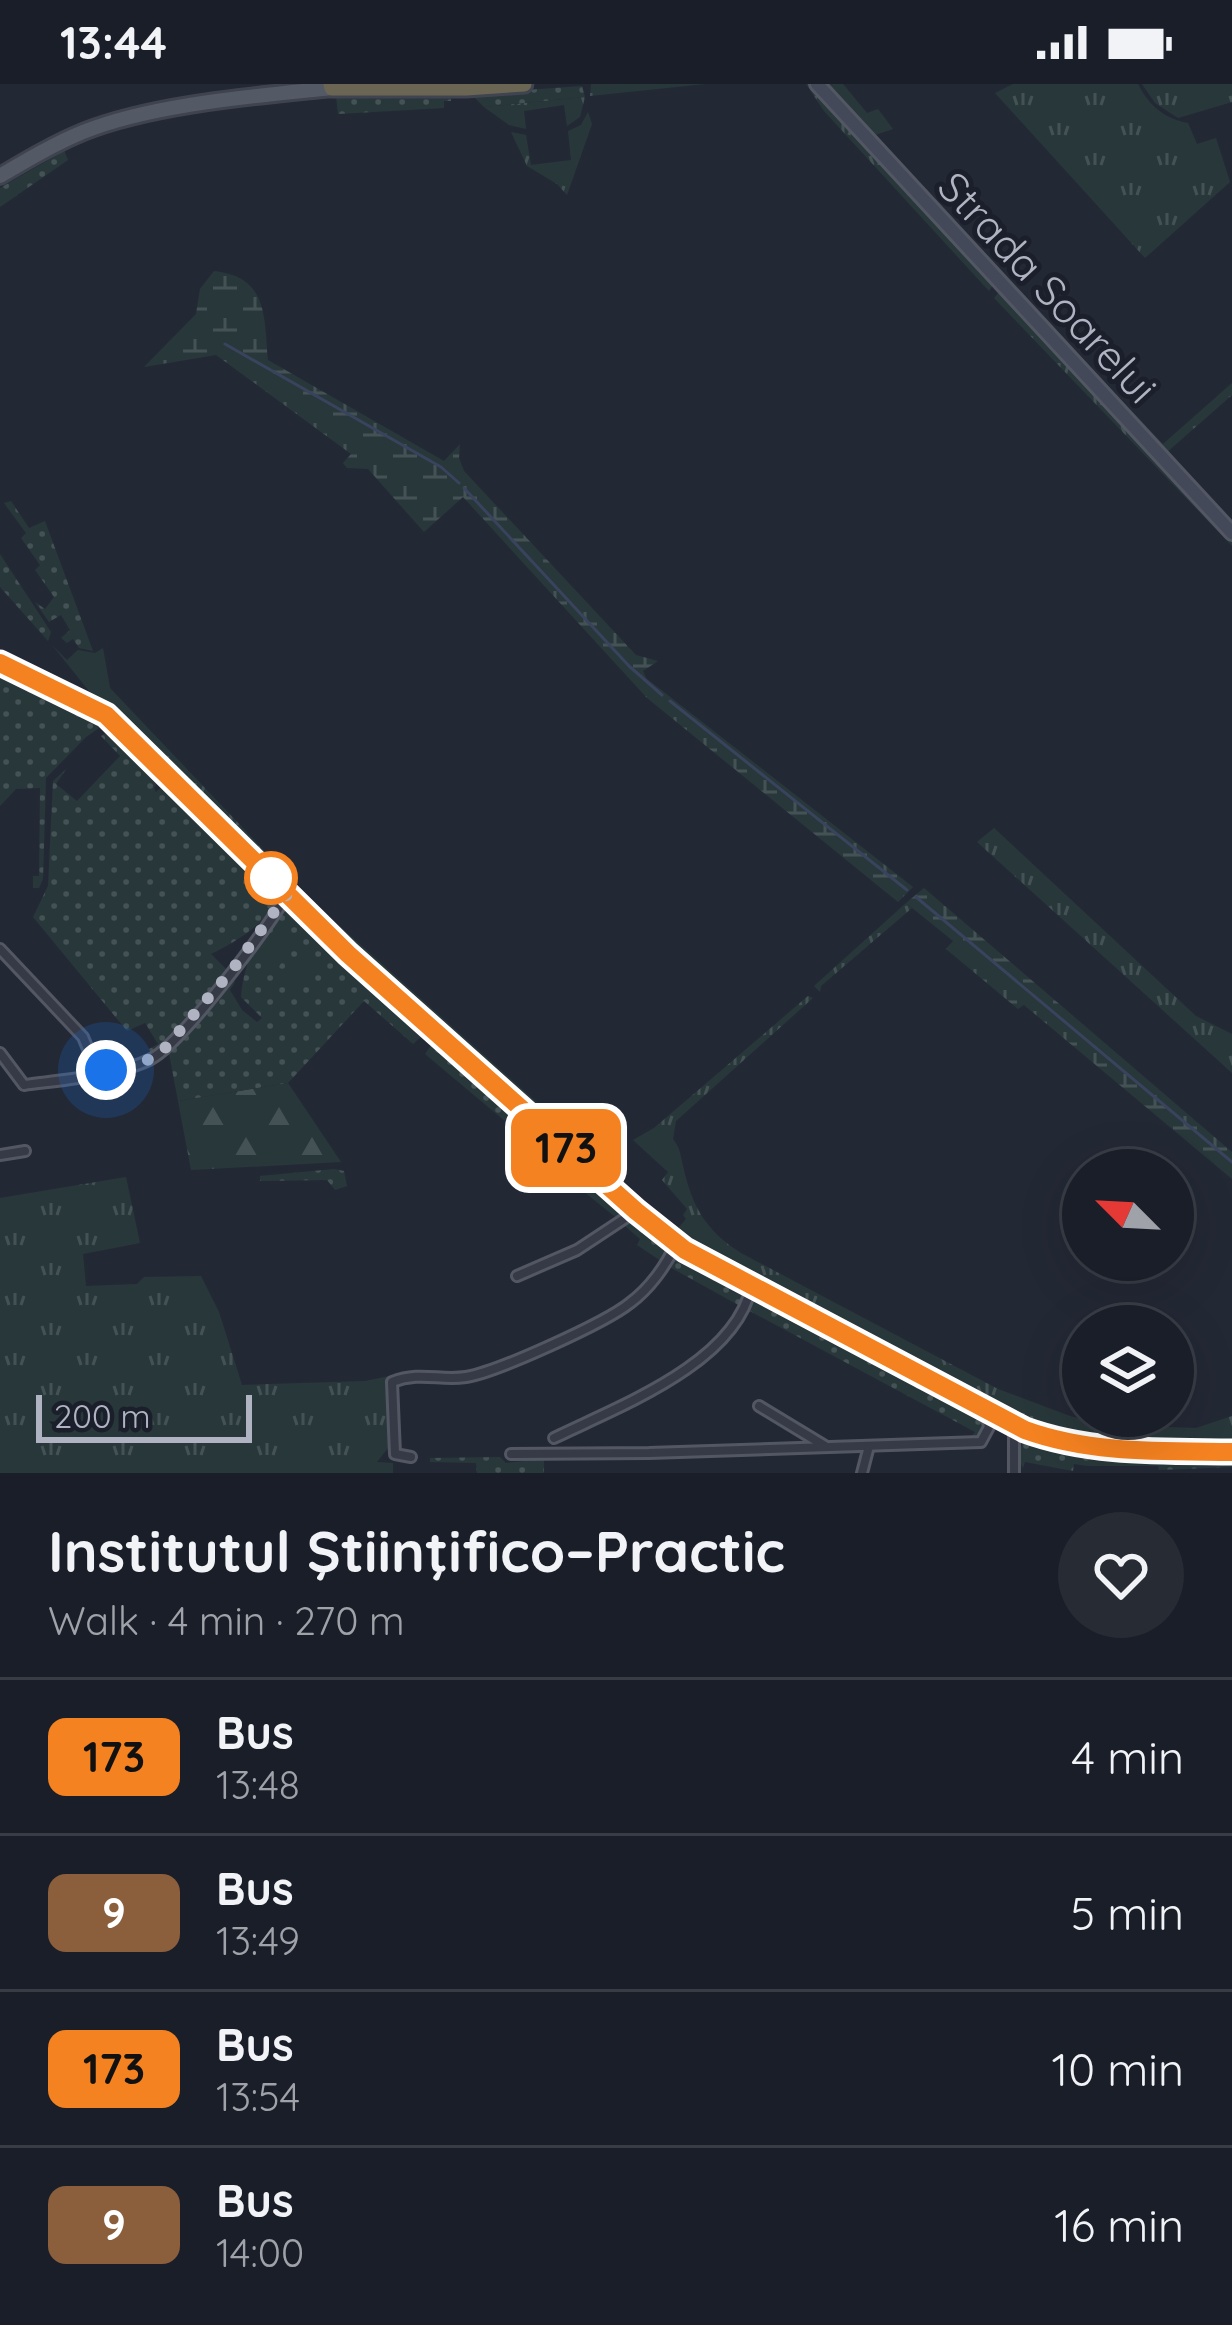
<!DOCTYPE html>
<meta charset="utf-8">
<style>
:root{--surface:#1a1e28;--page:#272b34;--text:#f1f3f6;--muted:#9fa2a8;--line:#383c45}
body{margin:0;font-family:Quicksand,sans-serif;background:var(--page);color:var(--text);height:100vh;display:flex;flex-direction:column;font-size:45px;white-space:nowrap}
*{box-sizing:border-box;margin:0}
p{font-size:39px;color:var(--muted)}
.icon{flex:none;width:66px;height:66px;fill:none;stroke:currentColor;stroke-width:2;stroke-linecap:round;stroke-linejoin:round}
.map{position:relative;height:1389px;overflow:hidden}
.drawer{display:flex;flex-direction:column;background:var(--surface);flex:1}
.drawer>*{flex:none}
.badge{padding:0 24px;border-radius:18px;font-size:42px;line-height:78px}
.needle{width:78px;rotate:294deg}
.buttons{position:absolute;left:1062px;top:1065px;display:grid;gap:24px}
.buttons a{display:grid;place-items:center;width:132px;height:132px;border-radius:50%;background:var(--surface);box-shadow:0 12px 48px #0002,0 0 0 3px var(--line);font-size:60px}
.scale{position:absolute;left:36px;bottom:30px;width:216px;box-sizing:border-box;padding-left:12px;border:6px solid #b0b4c2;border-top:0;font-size:33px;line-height:42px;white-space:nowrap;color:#b0b4c2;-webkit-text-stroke:9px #1b1f2b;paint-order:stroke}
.you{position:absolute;width:60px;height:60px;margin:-30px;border:9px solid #fff;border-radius:50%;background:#1a73e8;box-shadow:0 0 0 18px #1a73e833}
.map>.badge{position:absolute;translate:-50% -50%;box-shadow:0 0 0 6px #fff}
.round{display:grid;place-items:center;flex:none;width:126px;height:126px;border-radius:63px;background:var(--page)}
.head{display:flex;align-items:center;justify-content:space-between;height:204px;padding:0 48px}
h1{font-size:57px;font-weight:700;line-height:90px}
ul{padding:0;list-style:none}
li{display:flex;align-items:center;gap:36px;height:156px;padding:0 48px;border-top:3px solid var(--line)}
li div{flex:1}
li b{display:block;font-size:45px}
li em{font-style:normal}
li .badge{min-width:132px;font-weight:700;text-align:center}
.status{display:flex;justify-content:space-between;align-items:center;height:84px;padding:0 60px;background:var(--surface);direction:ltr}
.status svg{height:33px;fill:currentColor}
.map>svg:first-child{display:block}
.grass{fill:url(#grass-tufts)}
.forest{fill:url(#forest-firs)}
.wetland{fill:url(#wetland-marsh)}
.park{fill:url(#park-dots)}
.pitch{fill:#28373a}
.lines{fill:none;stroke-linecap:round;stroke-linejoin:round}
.stream{stroke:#39435d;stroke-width:3}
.street-casing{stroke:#535764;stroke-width:14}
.secondary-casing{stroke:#535764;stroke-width:18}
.primary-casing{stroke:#3f434f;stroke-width:20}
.highway-casing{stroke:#404451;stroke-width:21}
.street{stroke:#363a46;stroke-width:8}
.secondary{stroke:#444959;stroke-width:12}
.primary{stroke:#545966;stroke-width:14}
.highway{stroke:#6b6654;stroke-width:15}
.line-casing{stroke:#fff;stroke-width:27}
.line{stroke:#f58220;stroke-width:18}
.walk{stroke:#b0b4c2;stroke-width:12;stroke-dasharray:0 21.6}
.stop-dot{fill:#fff;stroke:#f58220;stroke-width:6}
.labels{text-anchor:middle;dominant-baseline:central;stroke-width:10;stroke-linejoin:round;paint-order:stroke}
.street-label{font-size:42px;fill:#b0b4c2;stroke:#1b1f2b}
</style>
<div class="status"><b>13:44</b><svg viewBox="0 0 49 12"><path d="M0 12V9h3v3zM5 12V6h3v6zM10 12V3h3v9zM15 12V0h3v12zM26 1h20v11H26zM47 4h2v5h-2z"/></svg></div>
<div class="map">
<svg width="1232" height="1389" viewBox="0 0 1232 1389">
<defs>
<pattern id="grass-tufts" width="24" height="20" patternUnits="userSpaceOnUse" patternTransform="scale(3)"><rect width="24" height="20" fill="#28373a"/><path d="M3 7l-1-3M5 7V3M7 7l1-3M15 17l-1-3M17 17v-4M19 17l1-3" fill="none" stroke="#455255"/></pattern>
<pattern id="forest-firs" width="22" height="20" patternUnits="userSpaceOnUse" patternTransform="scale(3)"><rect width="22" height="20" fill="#28373a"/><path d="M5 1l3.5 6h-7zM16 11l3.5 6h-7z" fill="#455255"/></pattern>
<pattern id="wetland-marsh" width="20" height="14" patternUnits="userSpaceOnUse" patternTransform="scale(3)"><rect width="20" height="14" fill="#28373a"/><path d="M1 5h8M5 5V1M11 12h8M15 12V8" fill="none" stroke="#455255"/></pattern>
<pattern id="park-dots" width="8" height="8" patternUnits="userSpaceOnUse" patternTransform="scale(3)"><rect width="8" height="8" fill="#28373a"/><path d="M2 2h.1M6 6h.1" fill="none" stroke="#455255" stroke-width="1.8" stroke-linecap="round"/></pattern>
</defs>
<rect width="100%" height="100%" fill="#232835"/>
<g class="grass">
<polygon points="591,0 705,0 590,12"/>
<polygon points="806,0 811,0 993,201 989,207 824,27"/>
<polygon points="821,0 843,0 867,29 878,25 893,45 872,52 1163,360 1232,299 1232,311 1166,369"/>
<path d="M 1013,0 L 1138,0 C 1149,22 1165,35 1188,39 L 1197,60 L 1216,54 L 1230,98 L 1145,174 L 995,9 Z"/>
<polygon points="1142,0 1232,0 1232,18 1178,34 1155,19"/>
<polygon points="585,13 580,33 567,42 564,21 524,27 526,45 509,41 484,23"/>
<polygon points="588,28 592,40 567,111 557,100 527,82 511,48 526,51 531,81 571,76 568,47 581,41"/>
<polygon points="999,208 1232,458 1232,462 994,214"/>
<polygon points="52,561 67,576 78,566 95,569 103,564 110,604 315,820 597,1072 587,1078 350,868 89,607"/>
<polygon points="994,744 1196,932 1232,950 1232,989 977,758"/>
<polygon points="906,819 912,824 821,902 820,908 814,902"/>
<path d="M 808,912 L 813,914 L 676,1037 L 673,1055 C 681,1066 680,1070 683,1082 C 692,1123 706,1147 741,1169 L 998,1305 L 1070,1332 L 1105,1341 L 1196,1344 L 1232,1332 L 1232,1364 C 1161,1361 1093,1362 1025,1340 L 671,1152 L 686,1135 L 683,1131 L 687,1125 L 662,1096 L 668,1088 L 633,1056 L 654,1044 Z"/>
<polygon points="126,1093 140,1159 83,1170 86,1202 137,1200 144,1193 201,1192 219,1228 242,1301 365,1297 395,1291 388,1299 392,1359 377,1378 393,1379 393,1389 0,1389 0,1114"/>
</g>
<polygon class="forest" points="288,999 341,1078 191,1086 178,1017"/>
<g class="wetland">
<path d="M 214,187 C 268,193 264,232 268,276 L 444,377 L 460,360 L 459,374 L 464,387 L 636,571 L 658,577 L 643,587 L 646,594 L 913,803 L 898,818 L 647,614 L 463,413 L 424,448 L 368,385 L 347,384 L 343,379 L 351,370 L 216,271 L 144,283 L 196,230 L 200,205 Z"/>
<polygon points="924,804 1232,1068 1232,1095 1024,921 1018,925 946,865 953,857 906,819"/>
</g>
<g class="park">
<polygon points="582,2 585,13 484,23 471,10"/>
<polygon points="344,10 386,14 451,11 451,17 444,17 444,24 338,30 336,12"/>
<polygon points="64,67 68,76 0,123 0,104"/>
<polygon points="11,417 29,444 45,437 93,567 79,564 73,555 67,559 61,554 70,546 61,531 49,538 35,518 45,525 54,513 35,486 40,481 21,454 26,449 4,419"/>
<polygon points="0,470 51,548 48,557 0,503"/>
<polygon points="0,583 108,638 86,653 46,694 43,795 39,804 33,804 33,792 39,792 40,704 16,705 0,722"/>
<path d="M 112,645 L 162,691 L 154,704 L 156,708 L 168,697 L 278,809 C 273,837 235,858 211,870 L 227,886 L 162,964 L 152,971 L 149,965 L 158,960 L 145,939 L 127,947 L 33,833 L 48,802 L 53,697 L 67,684 L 56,700 L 77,717 L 120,672 L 101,652 Z"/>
<path d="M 289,818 L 428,947 L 413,960 L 364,917 L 288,999 L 178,1017 L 168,964 L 231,893 L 235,898 L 230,906 L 242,926 L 257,938 L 262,934 L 241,913 C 243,878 262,840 289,818 Z"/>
<polygon points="436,954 510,1019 511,1026 506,1038 425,970"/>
<polygon points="334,1085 344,1087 347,1102 335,1106 327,1096 260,1097 260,1092"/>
<polygon points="580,1089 628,1129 619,1136 567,1094"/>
<polygon points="634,1134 668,1163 664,1179 637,1161 640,1155 625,1142"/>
<polygon points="678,1169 738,1203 744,1212 740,1222 668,1182"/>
<polygon points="754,1210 983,1331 980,1352 971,1353 975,1348 746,1225"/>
<polygon points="1024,1352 1073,1365 1232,1373 1232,1383 1159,1386 1158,1382 1088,1382 1074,1380 1073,1387 1025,1378 1023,1384 1018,1374"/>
<polygon points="500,1373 506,1379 544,1375 544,1389 477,1389 476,1379 430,1378 430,1374"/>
</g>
<g class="pitch">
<polygon points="280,848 296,861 275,887 259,874"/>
<polygon points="304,868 315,885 297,906 281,893"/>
</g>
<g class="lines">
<g class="stream">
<polyline points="225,260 441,383 459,399"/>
<polyline points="464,404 629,582 662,611"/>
<polyline points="670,617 907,806"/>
<polyline points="916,813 1232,1078"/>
</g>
<g class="street-casing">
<g id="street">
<polyline points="0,865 83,953 98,989"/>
<path d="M 0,969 L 24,1001 C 61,996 118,992 151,975 C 183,958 266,846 287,811"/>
<polyline points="0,1071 25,1067"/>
<polyline points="517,1192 577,1166 636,1127"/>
<polyline points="759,1322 825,1362"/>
<path d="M 554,1354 C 617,1323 735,1280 751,1203"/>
<polyline points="511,1370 649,1369 981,1358 989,1343 986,1328"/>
<path d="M 411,1373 L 395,1370 L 392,1298 C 421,1287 439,1297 466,1293 C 497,1288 605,1239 630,1219 C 649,1205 666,1182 676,1160"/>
<polyline points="862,1389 869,1362"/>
<polyline points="1014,1389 1014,1341"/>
</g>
</g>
<g class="secondary-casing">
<g id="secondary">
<polyline points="817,0 1232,449"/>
<polyline points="0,579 107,631 348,870 636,1127 685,1166 1025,1346 1081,1362 1232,1368"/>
</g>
</g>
<g class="primary-casing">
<path id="primary" d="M 0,92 C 27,76 54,60 83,48 C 153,20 256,12 332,4"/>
</g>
<g class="highway-casing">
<polyline id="highway" points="331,0 332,4 466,4 524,0"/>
</g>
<use href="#street" class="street"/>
<use href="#secondary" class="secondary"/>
<use href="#primary" class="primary"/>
<use href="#highway" class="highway"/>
</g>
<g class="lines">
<g class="line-casing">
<path id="line" d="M 0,579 L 106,631 L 348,870 L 636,1127 L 685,1166 L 1025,1346 C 1091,1370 1163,1367 1232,1368"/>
</g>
<use href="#line" class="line"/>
<polyline class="walk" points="106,986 146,977 165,964 233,885 287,810 271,794"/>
</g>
<circle class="stop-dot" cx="271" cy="794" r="24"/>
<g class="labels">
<g class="street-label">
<text transform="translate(1048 203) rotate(47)">Strada Soarelui</text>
</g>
</g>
</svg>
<div class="buttons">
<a><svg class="needle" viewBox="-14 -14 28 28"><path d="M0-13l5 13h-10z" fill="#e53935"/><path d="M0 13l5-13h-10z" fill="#9fa2a8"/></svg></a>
<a><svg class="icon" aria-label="layers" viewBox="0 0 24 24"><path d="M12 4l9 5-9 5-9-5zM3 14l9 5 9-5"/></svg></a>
</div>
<div class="scale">200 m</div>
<div class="you" style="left:106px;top:986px"></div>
<b class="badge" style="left:566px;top:1064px;background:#f58220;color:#111">173</b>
</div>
<section class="drawer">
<div class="head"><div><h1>Institutul Ştiinţifico–Practic</h1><p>Walk · 4 min · 270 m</p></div><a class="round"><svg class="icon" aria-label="heart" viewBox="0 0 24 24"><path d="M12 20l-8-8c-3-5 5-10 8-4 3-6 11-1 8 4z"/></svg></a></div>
<ul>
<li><span class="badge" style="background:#f58220;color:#111">173</span><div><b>Bus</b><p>13:48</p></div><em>4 min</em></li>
<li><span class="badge" style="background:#8b5e3c;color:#fff">9</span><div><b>Bus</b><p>13:49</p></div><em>5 min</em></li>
<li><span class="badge" style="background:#f58220;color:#111">173</span><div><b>Bus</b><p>13:54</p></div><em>10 min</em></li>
<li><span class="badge" style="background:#8b5e3c;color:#fff">9</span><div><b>Bus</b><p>14:00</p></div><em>16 min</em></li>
</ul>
</section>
